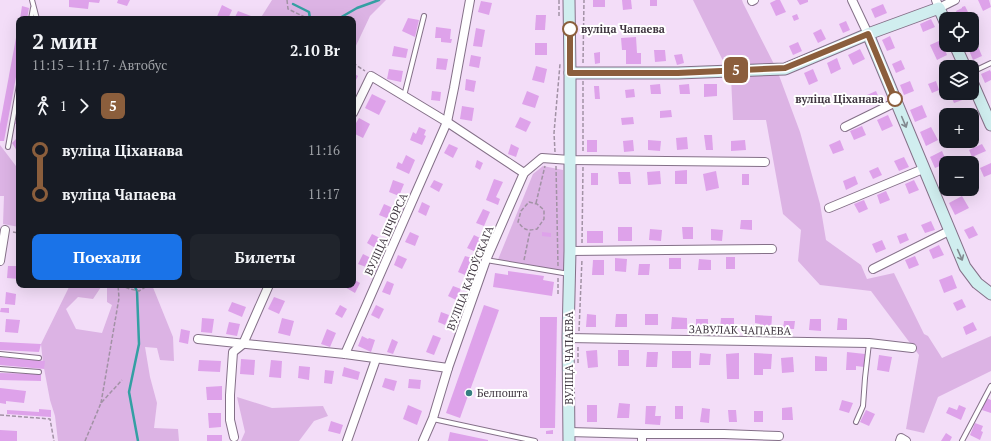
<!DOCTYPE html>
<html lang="ru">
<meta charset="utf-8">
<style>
:root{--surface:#171b24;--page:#20242c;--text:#f1f3f6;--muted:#9ea1a6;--accent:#1a73e8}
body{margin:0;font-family:"PT Serif",serif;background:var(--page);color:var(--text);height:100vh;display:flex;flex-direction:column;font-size:15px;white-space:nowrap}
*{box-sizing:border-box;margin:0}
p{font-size:13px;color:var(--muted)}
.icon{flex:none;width:22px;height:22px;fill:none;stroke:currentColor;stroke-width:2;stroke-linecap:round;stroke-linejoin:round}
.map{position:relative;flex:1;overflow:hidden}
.side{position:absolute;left:16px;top:16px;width:340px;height:272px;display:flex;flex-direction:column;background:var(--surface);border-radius:8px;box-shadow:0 4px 16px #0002}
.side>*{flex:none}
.badge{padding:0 8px;border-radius:6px;font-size:14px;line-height:26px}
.tools{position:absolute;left:939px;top:12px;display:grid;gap:8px}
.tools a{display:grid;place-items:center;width:40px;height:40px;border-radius:8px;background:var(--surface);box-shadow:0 4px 16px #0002;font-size:20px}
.map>.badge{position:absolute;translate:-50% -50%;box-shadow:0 0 0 2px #fff}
.legs{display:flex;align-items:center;gap:6px;height:44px;padding:0 16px;font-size:13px}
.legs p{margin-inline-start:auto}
.headline{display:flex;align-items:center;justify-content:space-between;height:68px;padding:0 16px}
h1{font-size:22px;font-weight:800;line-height:30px}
.action{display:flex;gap:8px;margin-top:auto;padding:8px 16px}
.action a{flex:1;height:46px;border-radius:8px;background:var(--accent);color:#fff;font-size:16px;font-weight:800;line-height:46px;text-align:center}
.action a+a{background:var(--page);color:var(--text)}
ul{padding:0 16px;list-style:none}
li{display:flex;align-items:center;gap:14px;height:44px;font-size:15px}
li i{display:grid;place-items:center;width:6px;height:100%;margin:0 5px;background:currentColor}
li i::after{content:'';width:10px;height:10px;margin:-5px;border:3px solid;border-radius:50%;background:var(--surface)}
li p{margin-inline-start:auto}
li:first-child i{background:linear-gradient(#0000 50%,currentColor 0)}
li:last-child i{background:linear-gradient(currentColor 50%,#0000 0)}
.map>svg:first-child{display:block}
.green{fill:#dcb3e4}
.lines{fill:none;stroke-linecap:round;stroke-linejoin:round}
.stream{stroke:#349fa3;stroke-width:2.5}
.building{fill:#dea2ea}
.lane-casing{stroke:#847088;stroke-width:6}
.street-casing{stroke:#847088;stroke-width:10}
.secondary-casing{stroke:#847088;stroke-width:13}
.path{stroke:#a292a5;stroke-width:1.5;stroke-dasharray:4 2;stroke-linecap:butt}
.lane{stroke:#fff;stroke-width:4}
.street{stroke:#fff;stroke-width:8}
.secondary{stroke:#d0eeef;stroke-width:11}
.oneway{stroke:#81898f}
.line-1-casing{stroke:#fff;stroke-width:9}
.line-1{stroke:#8b5e3c;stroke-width:6}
.stop-1-dot{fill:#fff;stroke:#8b5e3c;stroke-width:2}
.poi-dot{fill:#357e80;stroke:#fff;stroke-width:1.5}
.labels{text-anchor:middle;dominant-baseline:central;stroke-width:4;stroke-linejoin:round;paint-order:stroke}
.stop-label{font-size:11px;font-weight:bold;fill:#403741;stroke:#fff;text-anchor:start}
.street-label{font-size:11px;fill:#403741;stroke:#fff}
.poi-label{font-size:11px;fill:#403741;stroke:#fff;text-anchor:start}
</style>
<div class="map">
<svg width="991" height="441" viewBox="0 0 991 441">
<rect width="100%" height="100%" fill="#f3ddf8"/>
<g class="green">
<polygon points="272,0 386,0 370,16 353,52 353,19 260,19"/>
<polygon points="693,0 742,0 743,3 777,70 800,132 820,204 826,240 861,265 867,279 894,273 924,334 928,336 942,358 991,336 991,371 938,397 924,433 906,429 919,355 871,291 820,285 798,261 801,230 783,214 766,120 733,120 731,77"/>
<polygon points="0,145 19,170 19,227 3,224 4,196 0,196"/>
<polygon points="543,166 563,170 564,271 497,262 533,174"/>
<polygon points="70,285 100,285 101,287 93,299 78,297 66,309 76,329 102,333 112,305 107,302 107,285 152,285 173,337 174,361 160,360 157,348 145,347 150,377 157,403 154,428 178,429 179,441 58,441 55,416 50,400 43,363 41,344"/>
<polygon points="237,397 272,408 323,406 328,416 314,421 299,441 241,441 245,432"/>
</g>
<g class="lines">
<g class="stream">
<polyline points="293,4 309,12 310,19"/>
<polyline points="338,19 357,8 379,0"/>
<polyline points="134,285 137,291 139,344 129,392 138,441"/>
</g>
</g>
<g class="building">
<polygon points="69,0 100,0 99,3 89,2 88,9 69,7"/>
<polygon points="118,0 130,0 127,6 117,3"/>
<rect x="593" y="0" width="12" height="7"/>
<polygon points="622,0 631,0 632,9 623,10"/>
<rect x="650" y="0" width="7" height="6"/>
<polygon points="776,0 780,0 786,12 776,16 770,3"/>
<polygon points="797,0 808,0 808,2 800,5"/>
<polygon points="978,0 989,0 991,7 983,11"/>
<polygon points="481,1 492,3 489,15 478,12"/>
<polygon points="883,4 887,13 875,18 871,9"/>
<polygon points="222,5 232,10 228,19 216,19"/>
<polygon points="22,6 29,8 27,19 20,19"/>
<polygon points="965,6 969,14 959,19 956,11 962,8 962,7"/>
<polygon points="238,11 251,16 250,19 234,19"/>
<polygon points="797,14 799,19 794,21 792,16"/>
<polygon points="536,15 546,15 545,30 535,30"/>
<polygon points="408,18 419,20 415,37 402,31"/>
<polygon points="931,19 935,27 923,32 920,24"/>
<polygon points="846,21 850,30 843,33 839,24"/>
<polygon points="18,27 19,27 19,61 4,141 0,141 0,124"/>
<polygon points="436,27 451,29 450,39 452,39 451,43 441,42 441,38 435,38"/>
<polygon points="476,28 485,30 482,47 473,46"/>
<polygon points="821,29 826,39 818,43 813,33"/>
<polygon points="890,36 895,48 887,51 882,40"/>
<polygon points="636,37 637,53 641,53 641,64 626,64 626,50 622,50 621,38"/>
<polygon points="941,40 947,55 937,60 930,45"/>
<polygon points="798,42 802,51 793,55 789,46"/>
<rect x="535" y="43" width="12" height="12"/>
<polygon points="977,44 982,56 973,60 968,48"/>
<polygon points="394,46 408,49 406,58 392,56"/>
<polygon points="860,49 865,59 853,65 848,55"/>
<polygon points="654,50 665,50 666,61 655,62"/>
<polygon points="600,52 600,63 595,64 594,53"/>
<polygon points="682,54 684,63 677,65 674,55"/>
<polygon points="471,55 481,57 479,68 469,66"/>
<polygon points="437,58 448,59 446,70 436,69"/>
<polygon points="837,58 841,69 831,74 827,63"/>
<polygon points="901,60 905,69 896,73 892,64"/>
<polygon points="536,66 547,69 544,83 532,80"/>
<polygon points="389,69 403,71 401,82 387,79"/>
<polygon points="813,69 818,81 809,85 804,73"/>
<polygon points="946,70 946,79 943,80 940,73"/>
<polygon points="990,70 991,72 991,80 985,83 981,74"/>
<polygon points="353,73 358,76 353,86"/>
<polygon points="466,79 476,81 474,92 465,90"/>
<polygon points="910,81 914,91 904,95 900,85"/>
<polygon points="936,81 939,90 932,93 928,84"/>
<polygon points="660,84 661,94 651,94 650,85"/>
<polygon points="689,84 690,94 680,94 679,85"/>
<polygon points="704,84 717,84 717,96 704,97"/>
<polygon points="594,86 599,86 600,99 595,99"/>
<polygon points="634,89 635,97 626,98 625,90"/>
<polygon points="432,91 441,92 440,101 431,100"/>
<polygon points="527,91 539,96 535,108 522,104"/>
<polygon points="876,91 880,100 870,104 867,95"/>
<polygon points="951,93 963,93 965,99 954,103 950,94"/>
<polygon points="372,94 386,101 379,115 365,108"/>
<polygon points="18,105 19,105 19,124 15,124"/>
<polygon points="922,105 927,117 915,122 910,110"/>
<polygon points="462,106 474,108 472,121 460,119"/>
<polygon points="671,110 672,117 660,118 660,111"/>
<polygon points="888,115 893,126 882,131 877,120"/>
<polygon points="520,117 531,122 526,132 515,127"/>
<polygon points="633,117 634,124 622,125 621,118"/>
<polygon points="359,118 370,124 363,138 353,133 353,128"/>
<polygon points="862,126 866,135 854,140 850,131"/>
<polygon points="419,127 426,130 424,135 426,136 422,145 410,140 413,132 416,134"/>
<polygon points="931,127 938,140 926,146 920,132"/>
<polygon points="704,135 712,135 713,150 706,150"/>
<polygon points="687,137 688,149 677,150 676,138"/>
<polygon points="17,138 19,142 19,154 12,143"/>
<rect x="587" y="140" width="10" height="12"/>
<polygon points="633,140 634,151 624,152 623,141"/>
<polygon points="648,140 661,141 660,151 648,150"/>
<polygon points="745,140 746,150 731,151 731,141"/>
<polygon points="840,140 844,150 833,154 829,145"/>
<polygon points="449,144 458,148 453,158 444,153"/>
<polygon points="511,144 519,148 516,157 508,154"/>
<polygon points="982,144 986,151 972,157 969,150"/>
<polygon points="942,151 947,163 935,168 930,157"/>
<polygon points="406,155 415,160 409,174 396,168 398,162 402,164"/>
<polygon points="904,157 909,167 899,171 894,161"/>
<polygon points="477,160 483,163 480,170 475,167"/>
<polygon points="991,163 991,174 984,177 980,168"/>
<polygon points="878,167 882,175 873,179 869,171"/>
<polygon points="687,170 687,184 675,184 675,171"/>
<polygon points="660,171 661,184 648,185 647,172"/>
<polygon points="716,171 719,188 706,191 703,174"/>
<polygon points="618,172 630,172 631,184 619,184"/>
<rect x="591" y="173" width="7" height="12"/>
<rect x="742" y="174" width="7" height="11"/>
<polygon points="946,175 946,187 944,188 939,178"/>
<polygon points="855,176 858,184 846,190 843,181"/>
<polygon points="494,179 503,182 496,197 500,199 498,205 486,200"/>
<polygon points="393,180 404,184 399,196 389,192"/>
<polygon points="434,180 443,184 439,192 430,187"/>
<polygon points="914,180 919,190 909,194 905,184"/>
<polygon points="886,191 890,200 880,204 877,195"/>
<polygon points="962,196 969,208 955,215 949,203"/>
<polygon points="864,200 868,209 859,213 854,204"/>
<polygon points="422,202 430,206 426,216 418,212"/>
<polygon points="384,204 393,208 389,219 379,215"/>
<polygon points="483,209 490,212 484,226 476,223"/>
<polygon points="741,220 752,220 752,230 740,229"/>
<polygon points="931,221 935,230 925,233 921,225"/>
<polygon points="973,226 978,235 969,239 964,230"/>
<rect x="618" y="227" width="14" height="14"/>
<polygon points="682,227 693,227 693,239 683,239"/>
<polygon points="650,229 662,230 661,241 649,240"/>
<polygon points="711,229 723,230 722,241 711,240"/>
<rect x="587" y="231" width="16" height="12"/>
<polygon points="410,232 419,236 415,246 405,242"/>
<polygon points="542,232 551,233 551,237 542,236"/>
<polygon points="906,233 909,240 900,244 897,236"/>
<polygon points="372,234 380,238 378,241 380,243 377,249 367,243"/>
<polygon points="474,235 482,239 476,252 467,248"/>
<polygon points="882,240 886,249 876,253 872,244"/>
<polygon points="939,245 944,255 933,259 929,250"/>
<polygon points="363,254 371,258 366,267 358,264"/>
<polygon points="398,255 407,259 402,269 394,265"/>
<polygon points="465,256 472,258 465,275 458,272"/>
<polygon points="915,256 919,265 909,269 905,260"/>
<rect x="726" y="257" width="9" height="12"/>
<polygon points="615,258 627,259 626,272 615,271"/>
<rect x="669" y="258" width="12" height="11"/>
<polygon points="699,259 711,260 711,270 698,270"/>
<polygon points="593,260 604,260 604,275 592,275"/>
<polygon points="639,264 650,264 649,275 638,275"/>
<polygon points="8,266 16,266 16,272 19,272 19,279 7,278"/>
<polygon points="508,271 544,276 543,280 554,282 552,296 493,287 495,273 508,275"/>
<polygon points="952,275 957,288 944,293 939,280"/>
<polygon points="353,279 360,283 355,293 343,286 344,285 353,285"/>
<polygon points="387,281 394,284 390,295 382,292"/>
<polygon points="453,286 461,289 456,300 448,296"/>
<polygon points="6,292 16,294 15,305 5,304"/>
<polygon points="274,297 285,301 279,314 268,309"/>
<polygon points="962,299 966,307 957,311 953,303"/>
<polygon points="232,302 246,307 242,317 228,311"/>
<polygon points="340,305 347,309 342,318 335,314"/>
<polygon points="376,305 384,309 379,319 371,315"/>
<polygon points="484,305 499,310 460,418 446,413"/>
<polygon points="1,308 9,308 9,313 0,312"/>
<polygon points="441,312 449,315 445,325 438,322"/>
<polygon points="587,314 596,315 596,327 586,327"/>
<polygon points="616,314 627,314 627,327 615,327"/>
<rect x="645" y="314" width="13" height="11"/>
<polygon points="755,315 772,316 771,331 759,331 760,324 755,323"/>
<polygon points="540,317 557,317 555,428 540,428"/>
<polygon points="672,317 687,318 687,329 671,329"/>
<polygon points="202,318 214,319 212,333 201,332"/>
<polygon points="282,318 294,321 290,336 278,333"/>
<polygon points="721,318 734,318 734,329 720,328"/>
<polygon points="838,318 847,319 847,330 837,330"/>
<polygon points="6,319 20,320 18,333 5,332"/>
<rect x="696" y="319" width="12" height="11"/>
<polygon points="810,319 821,319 821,331 809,330"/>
<polygon points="784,321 795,321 794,329 783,329"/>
<polygon points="229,322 240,324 237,336 226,334"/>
<polygon points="973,322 977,330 966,335 963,327"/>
<polygon points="181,329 190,331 188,344 179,342"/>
<polygon points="327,329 336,333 330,347 321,344"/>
<polygon points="433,335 441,338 434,355 426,352"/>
<polygon points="362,336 368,339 369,338 375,340 371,352 358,346"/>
<polygon points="392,339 398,342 393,354 387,352"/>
<polygon points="0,342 41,344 39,352 0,350"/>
<polygon points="597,350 598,367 588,368 586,351"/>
<rect x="618" y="350" width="11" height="16"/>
<rect x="672" y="351" width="19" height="17"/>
<polygon points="647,352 658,352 657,367 646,367"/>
<polygon points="847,352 865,354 864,367 856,366 856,370 846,370"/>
<polygon points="700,353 711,354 710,365 699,365"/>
<polygon points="739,353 739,379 727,379 726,354"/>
<polygon points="754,353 772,354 771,369 763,369 763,375 754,375"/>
<polygon points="879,355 892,357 889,372 877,370"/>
<polygon points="815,356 827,357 827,371 815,371"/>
<polygon points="0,357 45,361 44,369 0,365"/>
<polygon points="793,357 794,372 782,373 781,358"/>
<polygon points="241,359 255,360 254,375 240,374"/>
<polygon points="199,360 221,361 220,372 198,371"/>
<polygon points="271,360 282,361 281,378 269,377"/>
<polygon points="299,366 310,367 309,380 298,378"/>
<polygon points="344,367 360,372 358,380 342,376"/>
<polygon points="325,370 334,371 332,384 324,383"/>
<polygon points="0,373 41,374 41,381 0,380"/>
<polygon points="385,378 397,381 394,391 382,387"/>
<polygon points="409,379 421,380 420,389 408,388"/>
<polygon points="222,386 222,400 207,400 206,387"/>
<polygon points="0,388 26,391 24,403 6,401 6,404 0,403"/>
<polygon points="986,398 991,400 991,413 982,410"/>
<polygon points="842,400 853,403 849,413 839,410"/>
<polygon points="619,403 630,404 629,418 617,418"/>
<polygon points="408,405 422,411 417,425 403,419"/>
<rect x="587" y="405" width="10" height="17"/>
<polygon points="959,405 966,408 961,420 946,413 949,407 957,410"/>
<polygon points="646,406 656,406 655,416 661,416 660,425 645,424"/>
<rect x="675" y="406" width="8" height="13"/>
<polygon points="792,407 793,420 782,420 782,408"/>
<polygon points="702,408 710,409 709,423 700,422"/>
<polygon points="39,409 51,410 51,417 7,414 7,410 39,412"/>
<polygon points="728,410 736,410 737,422 729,422"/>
<polygon points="866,410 875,414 869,426 860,422"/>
<rect x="754" y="411" width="9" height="11"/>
<polygon points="208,413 221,413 221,427 209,428"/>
<polygon points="331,421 343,425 340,434 328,431"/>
<polygon points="975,423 983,426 981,431 983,432 980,440 970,435"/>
<polygon points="0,430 17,431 17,441 0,441"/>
<polygon points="553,430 553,434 546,434 546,431"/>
<polygon points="450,432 488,440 488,441 448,441"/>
<polygon points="946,433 952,437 950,441 941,441"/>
<rect x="207" y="435" width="15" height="6"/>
</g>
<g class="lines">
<g class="lane-casing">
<g id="lane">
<polyline points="32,0 37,19"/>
<polyline points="31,19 33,8"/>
<polyline points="972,72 991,63"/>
<polyline points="404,96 424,16"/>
<polyline points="8,147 19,85"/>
<polyline points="486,260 569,274"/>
<polyline points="0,354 39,358"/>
<polyline points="0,369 39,372"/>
<polyline points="433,419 535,441"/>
<polyline points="856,422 863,406 865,378 869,343"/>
<polyline points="962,441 991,386"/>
</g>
</g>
<g class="street-casing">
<g id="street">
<polyline points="852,0 868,34"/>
<polyline points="936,0 939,8 955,0"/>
<polyline points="752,1 754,0"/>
<polyline points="353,113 371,76 447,122 524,173"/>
<polyline points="845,127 896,102"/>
<polyline points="829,208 923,169"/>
<polyline points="570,251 772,249"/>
<polyline points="0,261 5,230"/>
<polyline points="873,269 949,231"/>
<polyline points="568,338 869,343 912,348"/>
<polyline points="198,339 345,354 448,368"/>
<polyline points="345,354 447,122 454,88 470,0"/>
<polyline points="569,432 642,434"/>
<polyline points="234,437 230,420 230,395 233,352 243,344 269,285"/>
<polyline points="347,441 376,359"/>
<polyline points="423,441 433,418 448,368 486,260 524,173 542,158 570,160 765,162"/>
<polyline points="642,441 642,434 724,434 779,436"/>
<polyline points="900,441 901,438 906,441"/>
</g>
</g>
<g class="secondary-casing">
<g id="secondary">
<polyline points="868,34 965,267 977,283 991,294"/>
<polyline points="955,45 965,67"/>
<polyline points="570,73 678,73 785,69 868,34 939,8 946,24"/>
<polyline points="972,82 991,125"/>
<polyline points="569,441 568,338 570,251 570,73 569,0"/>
</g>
</g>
<g class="path">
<polyline points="287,0 288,9 309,19"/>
<polyline points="559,0 559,18"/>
<polyline points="353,63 365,71"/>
<polyline points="583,63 584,0"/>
<polyline points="583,81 583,153"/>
<polyline points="555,152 554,133 560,64"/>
<polyline points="556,166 558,266"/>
<path d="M 529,202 L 537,204 L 544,210 L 544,219 L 537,229 C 527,231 524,230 518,222 L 521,211 Z"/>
<polyline points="536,203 545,166"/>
<polyline points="13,232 19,233"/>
<polyline points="582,243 583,167"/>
<polyline points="524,260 530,231"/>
<polyline points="558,278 558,296"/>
<polyline points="120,285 130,289 139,291 149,285"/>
<polyline points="579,331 582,259"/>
<polyline points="578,363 578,345"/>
<polyline points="101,403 119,298 118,285"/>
<polyline points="0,415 50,419 54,441"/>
<polyline points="85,441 101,403 122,380"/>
</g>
<use href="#lane" class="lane"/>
<use href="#street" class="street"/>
<use href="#secondary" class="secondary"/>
</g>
<defs><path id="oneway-shaft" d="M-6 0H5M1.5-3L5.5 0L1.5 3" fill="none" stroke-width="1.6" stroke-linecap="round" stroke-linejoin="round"/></defs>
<g class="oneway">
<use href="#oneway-shaft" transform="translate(904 122) rotate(67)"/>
<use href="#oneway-shaft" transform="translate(960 255) rotate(66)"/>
</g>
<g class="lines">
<g class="line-1-casing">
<polyline id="line-1" points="570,29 570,73 678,73 785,68 868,34 895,99"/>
</g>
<use href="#line-1" class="line-1"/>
</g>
<g class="stop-1-dot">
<circle cx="570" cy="29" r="7"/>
<circle cx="895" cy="99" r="7"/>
</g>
<circle class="poi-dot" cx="469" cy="393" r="4"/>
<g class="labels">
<g class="stop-label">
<text x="581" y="29">вуліца Чапаева</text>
<text x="884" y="99" text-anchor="end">вуліца Ціханава</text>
</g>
<g class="street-label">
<text transform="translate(386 234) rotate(-66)">ВУЛІЦА ШЧОРСА</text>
<text transform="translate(470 278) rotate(-69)">ВУЛІЦА КАТОЎСКАГА</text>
<text transform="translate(740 330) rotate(1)">ЗАВУЛАК ЧАПАЕВА</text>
<text transform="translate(569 358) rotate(-90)">ВУЛІЦА ЧАПАЕВА</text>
</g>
<g class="poi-label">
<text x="477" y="393">Белпошта</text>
</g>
</g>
</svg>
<div class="tools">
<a><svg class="icon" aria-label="locate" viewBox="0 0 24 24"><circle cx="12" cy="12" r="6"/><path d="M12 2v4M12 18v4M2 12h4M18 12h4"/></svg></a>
<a><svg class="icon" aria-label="layers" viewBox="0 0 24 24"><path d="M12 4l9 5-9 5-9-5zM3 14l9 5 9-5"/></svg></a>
<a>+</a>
<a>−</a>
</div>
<b class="badge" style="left:736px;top:70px;background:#8b5e3c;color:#fff">5</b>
<section class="side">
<div class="headline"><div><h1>2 мин</h1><p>11:15 – 11:17 · Автобус</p></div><b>2.10 Br</b></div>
<div class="legs"><svg class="icon" aria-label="walk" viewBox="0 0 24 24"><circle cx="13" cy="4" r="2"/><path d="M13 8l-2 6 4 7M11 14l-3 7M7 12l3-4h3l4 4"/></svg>1<svg class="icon" aria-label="forward" viewBox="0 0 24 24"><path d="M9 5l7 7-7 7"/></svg><b class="badge" style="background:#8b5e3c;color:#fff">5</b></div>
<ul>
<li><i style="color:#8b5e3c"></i><b>вуліца Ціханава</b><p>11:16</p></li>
<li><i style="color:#8b5e3c"></i><b>вуліца Чапаева</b><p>11:17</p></li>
</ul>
<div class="action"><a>Поехали</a><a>Билеты</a></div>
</section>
</div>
